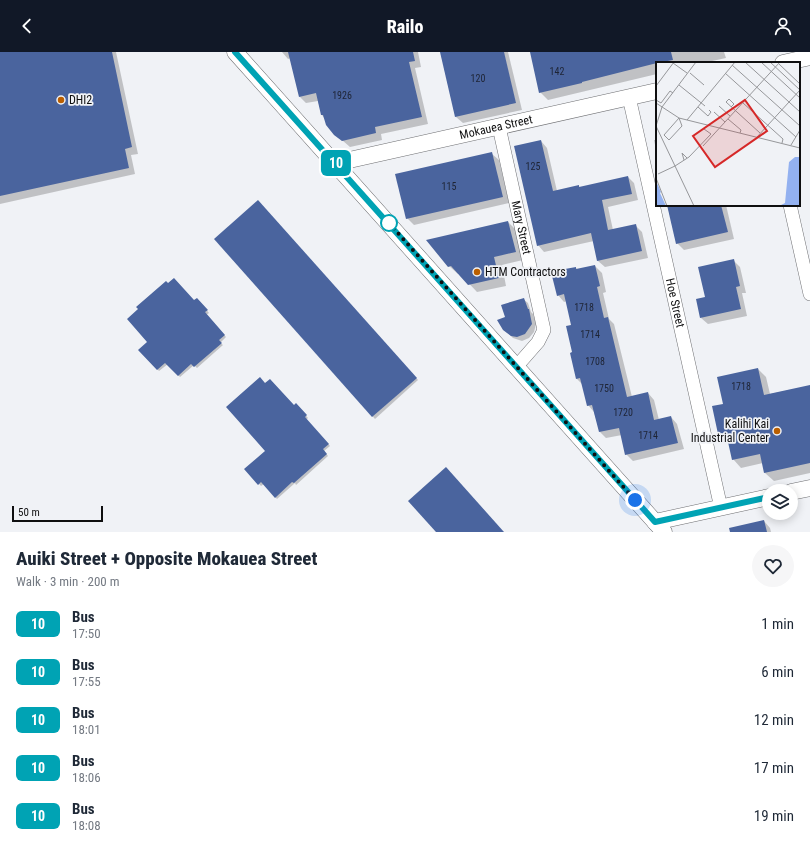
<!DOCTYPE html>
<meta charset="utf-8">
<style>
:root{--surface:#fff;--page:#f6f6f7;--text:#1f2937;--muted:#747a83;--accent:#111827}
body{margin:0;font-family:"Roboto Condensed",sans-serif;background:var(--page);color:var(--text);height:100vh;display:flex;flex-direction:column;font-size:15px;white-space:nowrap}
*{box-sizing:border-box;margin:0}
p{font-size:13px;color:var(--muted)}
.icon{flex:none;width:22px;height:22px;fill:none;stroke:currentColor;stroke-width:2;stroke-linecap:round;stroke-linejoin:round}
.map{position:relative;height:480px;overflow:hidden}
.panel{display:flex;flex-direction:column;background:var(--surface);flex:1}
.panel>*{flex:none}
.badge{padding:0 8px;border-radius:6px;font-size:14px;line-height:26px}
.fabs{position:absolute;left:762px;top:432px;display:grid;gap:8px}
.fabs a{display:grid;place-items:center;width:36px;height:36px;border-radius:50%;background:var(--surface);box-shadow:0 2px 10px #0003;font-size:20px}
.scale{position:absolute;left:12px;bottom:10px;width:91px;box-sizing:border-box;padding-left:4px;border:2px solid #0f0f10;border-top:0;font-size:11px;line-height:14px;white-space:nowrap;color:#0f0f10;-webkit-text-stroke:3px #f0f2f6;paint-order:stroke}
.you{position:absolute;width:20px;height:20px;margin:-10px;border:3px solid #fff;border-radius:50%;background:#1a73e8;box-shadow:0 0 0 6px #1a73e833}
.map>.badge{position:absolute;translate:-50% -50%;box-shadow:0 0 0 2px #fff}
.round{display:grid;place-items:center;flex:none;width:42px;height:42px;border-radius:21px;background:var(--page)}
.overview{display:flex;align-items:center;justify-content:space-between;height:68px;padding:0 16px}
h1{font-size:19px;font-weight:800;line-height:30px}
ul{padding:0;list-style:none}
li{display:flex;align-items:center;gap:12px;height:48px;padding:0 16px}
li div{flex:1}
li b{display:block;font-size:15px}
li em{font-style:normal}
li .badge{min-width:44px;font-weight:700;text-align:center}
header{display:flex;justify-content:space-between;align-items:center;height:52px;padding:0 16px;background:var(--accent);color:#fff;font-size:18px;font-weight:800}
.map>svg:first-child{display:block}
.shadow{fill:#0003}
.building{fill:#4a649e}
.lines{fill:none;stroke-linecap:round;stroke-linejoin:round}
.minor-casing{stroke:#6e6f72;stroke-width:14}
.tertiary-casing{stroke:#6e6f72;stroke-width:17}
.minor{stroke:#fff;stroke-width:13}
.tertiary{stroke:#fff;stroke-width:16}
.line-casing{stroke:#fff;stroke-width:9}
.line{stroke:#00a3b4;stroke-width:6}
.walk{stroke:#0f0f10;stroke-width:4;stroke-dasharray:0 7.2}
.poi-dot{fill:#ba5f01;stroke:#f0f2f6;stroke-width:1.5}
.stop-dot{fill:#fff;stroke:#00a3b4;stroke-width:2}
.labels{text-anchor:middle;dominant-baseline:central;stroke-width:3.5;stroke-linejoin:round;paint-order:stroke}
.number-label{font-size:10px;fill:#1e2434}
.poi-label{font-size:12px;fill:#0f0f10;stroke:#f0f2f6;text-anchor:start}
.street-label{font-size:12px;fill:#0f0f10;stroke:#f0f2f6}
.inset-road{fill:none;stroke:#96979a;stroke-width:1}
.view{fill:#d62828;fill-opacity:0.15;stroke:#d62828;stroke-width:2}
.inset-edge{fill:none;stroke:#0f0f10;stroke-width:2}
</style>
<header><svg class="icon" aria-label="back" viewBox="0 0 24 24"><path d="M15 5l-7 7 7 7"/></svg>Railo<svg class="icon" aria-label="person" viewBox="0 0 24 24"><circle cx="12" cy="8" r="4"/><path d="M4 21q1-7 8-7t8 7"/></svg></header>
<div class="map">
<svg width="810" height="480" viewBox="0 0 810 480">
<rect width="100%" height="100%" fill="#f0f2f6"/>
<g class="shadow">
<polygon points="0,0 116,0 138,102 131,103 135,122 0,152"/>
<polygon points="282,0 418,0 421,15 415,16 428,72 381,82 382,88 350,95 335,82 322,63 318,49 306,51 300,45 291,6 288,7"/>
<polygon points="441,0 508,0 522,58 463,71 456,65"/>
<polygon points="531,0 724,0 726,6 703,11 657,11 657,22 548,48 540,40"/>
<polygon points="654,88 657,88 657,103"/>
<polygon points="541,89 547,96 557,139 579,134 580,136 628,125 634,131 638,148 608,155 613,178 635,173 642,180 648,206 605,215 598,209 594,189 544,200 538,193"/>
<polygon points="492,102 499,108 509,151 414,173 407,166"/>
<polygon points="258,149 418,328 375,367 215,187"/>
<polygon points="668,153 726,153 734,187 684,198 677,191"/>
<polygon points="508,170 516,178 523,208 502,213 506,234 477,240 460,222 458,222 449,214"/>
<polygon points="733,208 740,215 746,241 742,241 747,264 708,272 701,266"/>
<polygon points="595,214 602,221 606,240 603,241 609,267 614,272 632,345 648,341 654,348 659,368 671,365 677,372 684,397 633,409 626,402 622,383 606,386 600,380 594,360 588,353 583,333 577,327 571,302 573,301 573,274 567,249 564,250 558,243 576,216 578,218"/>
<polygon points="523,247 528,251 531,260 533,262 536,272 534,280 529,286 522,289 513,286 508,281 506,266"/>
<polygon points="194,249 199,249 209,261 206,263 226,285 220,291 223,293 197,316 194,313 180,325 168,312 159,319 140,298"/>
<polygon points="758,317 766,325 770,342 810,334 810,421 774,429 765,421 763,411 741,416 733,407 729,390 728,390 719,382 725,352"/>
<polygon points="265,332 294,354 296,352 308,366 306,368 330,394 324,399 328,404 296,433 295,431 277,447 264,432 261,434 246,417 266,399"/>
<polygon points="764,469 770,476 771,480 739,480"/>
</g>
<g class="building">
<polygon points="0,0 112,0 132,95 125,97 129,116 0,144"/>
<polygon points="288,0 413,0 415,9 409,10 422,65 375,75 376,81 342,89 334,83 326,73 323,63 321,63 316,41 299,45"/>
<polygon points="440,0 504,0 516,51 455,65"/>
<polygon points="530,0 671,0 673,8 657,11 582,30 582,31 539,41"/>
<polygon points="541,88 553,139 579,133 579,135 628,124 632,142 602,148 608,178 636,172 642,199 597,209 591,181 537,194 514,94"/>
<polygon points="492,100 503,145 406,167 395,122"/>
<polygon points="258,148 417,326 372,365 214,187"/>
<polygon points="667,153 721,153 728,180 676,192"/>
<polygon points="508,169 516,200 494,205 499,226 468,233 451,214 448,215 426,188"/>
<polygon points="734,207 740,234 736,235 741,257 700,266 696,247 705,245 698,215"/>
<polygon points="595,213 600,234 597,235 604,266 608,265 627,345 648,340 654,368 671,364 678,391 625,403 619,376 599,380 592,353 587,354 580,326 576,327 570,301 572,300 566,274 571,273 564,242 557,244 552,224 555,224 554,219 576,215 576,217"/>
<polygon points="174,226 194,248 197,246 208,258 205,260 225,283 219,288 222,291 194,315 191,312 178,324 165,311 157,318 138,298 147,290 127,267 138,257 136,255 166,229 168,231"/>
<polygon points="524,246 528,257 529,257 532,272 525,282 517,285 511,284 503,278 497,268 505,265 501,253"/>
<polygon points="758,316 764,343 810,333 810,411 764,421 760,402 732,408 726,381 718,382 712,354 723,352 717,325"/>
<polygon points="260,325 265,331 270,327 294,353 296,351 307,363 305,365 329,392 323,397 327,402 294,431 292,430 275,446 261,430 258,433 244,417 265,399 226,355"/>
<polygon points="446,415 504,480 436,480 408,449"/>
<polygon points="764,468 767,480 730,480 729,476"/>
</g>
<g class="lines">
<g class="minor-casing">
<g id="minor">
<path id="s1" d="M 629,45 L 721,456"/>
<path id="s2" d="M 499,75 L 544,278 L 538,290 L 517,314"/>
<polyline points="790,153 810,242"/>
</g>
</g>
<g class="tertiary-casing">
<g id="tertiary">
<polyline points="235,0 664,480"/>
<polyline points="783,11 810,5"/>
<path id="s3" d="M 336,111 L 657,39"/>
<polyline points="791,440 810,436"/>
<polyline points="655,470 769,445"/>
</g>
</g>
<use href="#minor" class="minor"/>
<use href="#tertiary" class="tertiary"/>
</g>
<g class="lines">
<g class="line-casing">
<polyline id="line" points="235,0 655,470 769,445"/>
</g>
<use href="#line" class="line"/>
<polyline class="walk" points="389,171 635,448"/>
</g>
<g class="poi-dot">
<circle cx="61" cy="48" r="4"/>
<circle cx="477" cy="220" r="4"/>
<circle cx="777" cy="379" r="4"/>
</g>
<circle class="stop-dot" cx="389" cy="171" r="8"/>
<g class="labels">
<g class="number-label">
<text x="557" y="19">142</text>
<text x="478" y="26">120</text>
<text x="342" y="43">1926</text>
<text x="533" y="114">125</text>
<text x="449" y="134">115</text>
<text x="584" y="255">1718</text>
<text x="590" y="282">1714</text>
<text x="595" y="309">1708</text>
<text x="741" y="334">1718</text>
<text x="604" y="336">1750</text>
<text x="623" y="360">1720</text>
<text x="648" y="383">1714</text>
</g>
<g class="poi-label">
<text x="69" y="48">DHI2</text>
<text x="485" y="220">HTM Contractors</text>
<text x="769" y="372" text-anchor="end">Kalihi Kai<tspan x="769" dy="14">Industrial Center</tspan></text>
</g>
<g class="street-label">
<text stroke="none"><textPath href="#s3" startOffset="164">Mokauea Street</textPath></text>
<text stroke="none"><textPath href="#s2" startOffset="103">Mary Street</textPath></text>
<text stroke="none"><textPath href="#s1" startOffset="211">Hoe Street</textPath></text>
</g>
</g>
<g transform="translate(656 10)">
<rect width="144" height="144" fill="#f0f2f6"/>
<path d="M 139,95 L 144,95 L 144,144 L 123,144 L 129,141 L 133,100 ZM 0,119 L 5,130 L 4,131 L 10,144 L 0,144 Z" fill="#93b1f0"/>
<path class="inset-road" d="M 89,0 L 144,50M 105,0 L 144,36M 114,0 L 144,28M 17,1 L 31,11M 123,2 L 144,22M 76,3 L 144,64M 34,11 L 48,23M 69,11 L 140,75M 23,23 L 49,44M 0,24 L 18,0M 0,38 L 5,41 L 14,29 L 17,31M 0,41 L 23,56 L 144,86M 87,41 L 127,77 L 126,81M 63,44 L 74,54M 42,45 L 52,54 L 55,50 L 53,48M 75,45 L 78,42 L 73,37 L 70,40 L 104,71M 58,50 L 69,60M 23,56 L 26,64 L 13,78 L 8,73 ZM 72,57 L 85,68 L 84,71M 31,58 L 79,0M 101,75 L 144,28M 135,83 L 144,68M 47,84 L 124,0M 28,98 L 26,91 L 31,96M 19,104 L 33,95 L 55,72 L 48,67M 2,112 L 19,104M 0,116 L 11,144M 38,144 L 0,64 L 6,45 L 40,0"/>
<path class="view" d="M 89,38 L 111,69 L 59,105 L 37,74 Z"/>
<rect width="144" height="144" class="inset-edge"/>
</g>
</svg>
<div class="fabs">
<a><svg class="icon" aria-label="layers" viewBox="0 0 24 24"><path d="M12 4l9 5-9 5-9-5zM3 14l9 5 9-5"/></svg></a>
</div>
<div class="scale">50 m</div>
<div class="you" style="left:635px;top:448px"></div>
<b class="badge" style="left:336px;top:111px;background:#00a3b4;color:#fff">10</b>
</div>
<section class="panel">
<div class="overview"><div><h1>Auiki Street + Opposite Mokauea Street</h1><p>Walk · 3 min · 200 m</p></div><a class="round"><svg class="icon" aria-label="heart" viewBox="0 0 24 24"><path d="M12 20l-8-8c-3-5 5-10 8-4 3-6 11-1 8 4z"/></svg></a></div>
<ul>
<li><span class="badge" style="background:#00a3b4;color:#fff">10</span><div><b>Bus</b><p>17:50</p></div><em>1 min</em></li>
<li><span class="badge" style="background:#00a3b4;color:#fff">10</span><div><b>Bus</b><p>17:55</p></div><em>6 min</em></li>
<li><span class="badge" style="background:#00a3b4;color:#fff">10</span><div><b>Bus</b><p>18:01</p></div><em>12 min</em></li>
<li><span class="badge" style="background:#00a3b4;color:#fff">10</span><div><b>Bus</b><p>18:06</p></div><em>17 min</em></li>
<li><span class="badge" style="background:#00a3b4;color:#fff">10</span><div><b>Bus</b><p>18:08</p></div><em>19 min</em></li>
</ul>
</section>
